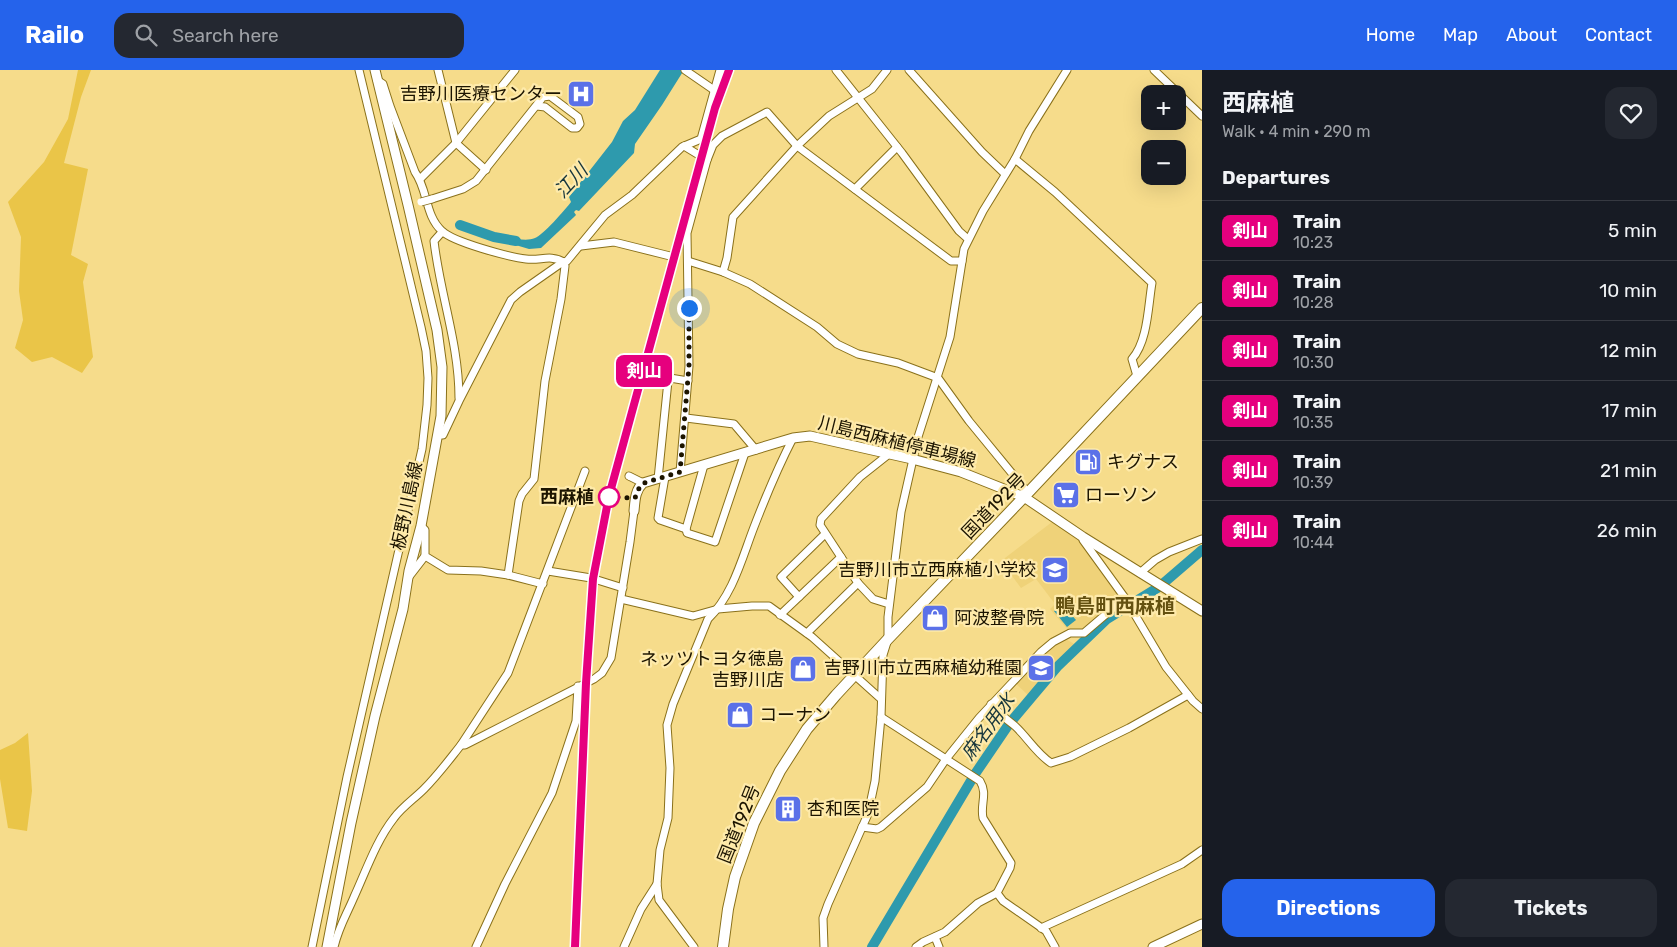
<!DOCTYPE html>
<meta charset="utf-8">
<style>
:root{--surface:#171b24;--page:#242831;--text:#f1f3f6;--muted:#9ea1a6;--line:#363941;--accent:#2563eb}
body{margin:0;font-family:Rubik,"Noto Sans JP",sans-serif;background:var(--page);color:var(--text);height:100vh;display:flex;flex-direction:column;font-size:19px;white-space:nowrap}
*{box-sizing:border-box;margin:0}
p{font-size:16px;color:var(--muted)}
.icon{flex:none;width:28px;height:28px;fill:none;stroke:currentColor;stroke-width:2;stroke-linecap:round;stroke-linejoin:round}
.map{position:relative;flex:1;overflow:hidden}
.details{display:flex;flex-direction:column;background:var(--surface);width:475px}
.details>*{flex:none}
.badge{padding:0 10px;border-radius:8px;font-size:18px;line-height:32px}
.buttons{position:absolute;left:1141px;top:15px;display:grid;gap:10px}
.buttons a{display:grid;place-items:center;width:45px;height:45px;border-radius:10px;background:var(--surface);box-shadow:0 5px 20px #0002;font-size:25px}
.you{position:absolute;width:25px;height:25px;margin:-12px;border:4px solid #fff;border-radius:50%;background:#1a73e8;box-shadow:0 0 0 8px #1a73e833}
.map>.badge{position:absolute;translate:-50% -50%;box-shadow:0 0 0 2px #fff}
h2{padding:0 20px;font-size:19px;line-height:45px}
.round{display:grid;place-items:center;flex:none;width:52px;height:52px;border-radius:15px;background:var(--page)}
.summary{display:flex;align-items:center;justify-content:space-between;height:85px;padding:0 20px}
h1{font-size:24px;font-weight:700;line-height:38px}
.button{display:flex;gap:10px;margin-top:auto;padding:10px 20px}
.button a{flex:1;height:58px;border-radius:15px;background:var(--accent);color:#fff;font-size:20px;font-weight:700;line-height:58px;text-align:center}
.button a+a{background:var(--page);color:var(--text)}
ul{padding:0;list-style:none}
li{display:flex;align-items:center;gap:15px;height:60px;padding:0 20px;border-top:1px solid var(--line)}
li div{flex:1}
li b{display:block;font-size:19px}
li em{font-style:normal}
li .badge{min-width:55px;font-weight:700;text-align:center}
header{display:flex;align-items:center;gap:30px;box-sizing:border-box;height:70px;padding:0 25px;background:var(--accent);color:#fff}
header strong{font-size:24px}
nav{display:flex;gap:28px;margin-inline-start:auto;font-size:18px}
.search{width:350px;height:45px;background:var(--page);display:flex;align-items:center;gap:12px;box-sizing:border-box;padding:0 18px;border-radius:15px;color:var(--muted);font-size:19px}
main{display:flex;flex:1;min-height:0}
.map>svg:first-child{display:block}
.built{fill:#efd279}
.green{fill:#eac548}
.water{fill:#2e9aad}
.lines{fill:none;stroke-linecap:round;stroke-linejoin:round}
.river{stroke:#2e9aad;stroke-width:10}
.minor-casing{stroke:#8a711b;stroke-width:9}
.major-casing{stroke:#8a711b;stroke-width:11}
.highway-casing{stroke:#8a711b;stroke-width:12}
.minor{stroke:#fff;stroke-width:7}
.major{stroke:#fff;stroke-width:9}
.highway{stroke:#fff;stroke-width:10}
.rail{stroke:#6f6035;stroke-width:2;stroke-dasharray:6 6;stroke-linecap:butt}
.minor-bridge-casing{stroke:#8a711b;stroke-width:9;stroke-linecap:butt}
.minor-bridge{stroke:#fff;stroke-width:7}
.line-casing{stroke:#fff;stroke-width:11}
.line{stroke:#e6007e;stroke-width:8}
.walk{stroke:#1c1400;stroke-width:5;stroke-dasharray:0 9}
.stop-dot{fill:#fff;stroke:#e6007e;stroke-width:2.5}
.labels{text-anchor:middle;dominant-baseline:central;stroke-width:4.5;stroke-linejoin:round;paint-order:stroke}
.poi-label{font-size:18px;fill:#1c1400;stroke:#feeaaa;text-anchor:start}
.street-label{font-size:18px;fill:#1c1400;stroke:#feeaaa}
.stop-label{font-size:18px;font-weight:bold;fill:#1c1400;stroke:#feeaaa;text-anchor:end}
.water-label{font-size:19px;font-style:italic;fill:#17363c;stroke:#feeaaa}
.quarter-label{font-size:20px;font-weight:bold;fill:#645110;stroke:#feeaaa}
</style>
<header>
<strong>Railo</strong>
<div class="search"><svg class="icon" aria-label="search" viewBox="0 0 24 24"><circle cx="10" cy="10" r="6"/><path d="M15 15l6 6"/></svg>Search here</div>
<nav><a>Home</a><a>Map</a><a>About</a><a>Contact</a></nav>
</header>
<main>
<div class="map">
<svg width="1202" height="877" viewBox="0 0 1202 877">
<rect width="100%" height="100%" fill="#f6dc8b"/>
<g class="built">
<polygon points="726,0 731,0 717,39 626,378 616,421 621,423 618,435 612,434 597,509 591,550 578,877 572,877 583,614 591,508 607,419 713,37"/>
<polygon points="1052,452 1081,471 1122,527 1081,562 1069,561 1050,539 1055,534 1036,509 1021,518 1001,491"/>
<polygon points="1064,568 1076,575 1029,626 1014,612 1040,585"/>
</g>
<g class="green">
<polygon points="78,0 91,0 81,27 64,93 88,99 71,185 88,194 83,212 93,287 82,303 52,287 32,292 15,278 23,250 19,221 21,167 8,132 44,92 68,49"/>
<polygon points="28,663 32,721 27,761 8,758 0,709 0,680 15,673"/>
</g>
<g class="water">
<path d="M 660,0 L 684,0 L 662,35 L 635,74 L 634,83 L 579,141 L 576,140 L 574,142 L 576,145 L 574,147 L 541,178 L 529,179 L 502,171 L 503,166 C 513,168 526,172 535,168 C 543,165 565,140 571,132 L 569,127 L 612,72 L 623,51 L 635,40 Z"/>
<polygon points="1062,534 1076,550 1067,557 1054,541"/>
</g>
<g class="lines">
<g class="river">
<polyline points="460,155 494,167 516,171"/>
<polyline points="872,877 975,704 1009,654 1057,597 1107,549 1159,517 1202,480"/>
</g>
<g class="minor-casing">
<g id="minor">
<polyline points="438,0 456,73 486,100"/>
<polyline points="685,0 714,20"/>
<polyline points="836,0 902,83 959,161 968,169"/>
<polyline points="909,0 982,82 1005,104"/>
<polyline points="1154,0 1202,46"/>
<path d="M 377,10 L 383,14 L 390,36 L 415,102 C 428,120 425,146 442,161 C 453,172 509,187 526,189 C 541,191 549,184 564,192"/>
<polyline points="684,76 707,90"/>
<path d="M 1015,89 L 1055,122 L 1152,213 C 1148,236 1148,271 1132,289 L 1137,306"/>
<polyline points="420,109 456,73 515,0"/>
<polyline points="855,119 897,77"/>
<polyline points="432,129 463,119 476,111 543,27 550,26 578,47 580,54 577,58 572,58 545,37 537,36"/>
<path d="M 442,162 L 434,171 C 440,224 459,274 459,328"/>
<polyline points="581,176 614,172 670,186"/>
<polyline points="688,191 723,202 750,214 817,257 837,274 858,284 898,293 938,308 969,351 1024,418 1024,427"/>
<polyline points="723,202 727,188 733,147 797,76 829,46 872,19 887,0"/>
<polyline points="686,348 734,354 756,380"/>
<polyline points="439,365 443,365 459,331 511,230 520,222 560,194 567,191 605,145 632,125 682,77 701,69 720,0"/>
<polyline points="889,384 860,407 821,449 820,455 858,513 873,529 889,534"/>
<polyline points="704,395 686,459 687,463 715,472 745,383"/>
<polyline points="680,402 689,296 687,163 707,90 713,75 722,66 767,42 797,76 951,191 962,191"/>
<polyline points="629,406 643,413"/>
<polyline points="665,407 658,448 660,450 686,459"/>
<polyline points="658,409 668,311 670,308 688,311"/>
<polyline points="421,456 425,460 425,486 448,500 481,501 508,505 543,514"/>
<polyline points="1083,467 1083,470 1125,528 1166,597 1193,631 1202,639"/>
<polyline points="548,501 591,508 623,518"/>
<polyline points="1140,503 1155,490 1169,482 1202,469"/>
<polyline points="508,505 519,431 522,424 534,409 545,311 561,229 565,196 564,192"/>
<polyline points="408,508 425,486"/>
<polyline points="799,527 781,507 825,464"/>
<polyline points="621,529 693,546 718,539 752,536 769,536 812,567 881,629"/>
<polyline points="780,545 841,487"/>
<polyline points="807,563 858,513"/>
<path d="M 991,634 C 998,643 1006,649 1015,656 C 1028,668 1036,683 1051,693 L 1070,687 L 1129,658 L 1188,625"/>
<path d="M 881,647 L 980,711 C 988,724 980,734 983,748 L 1011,793 L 1010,798 L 997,823 L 1003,831 L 1046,861 L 1055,877"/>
<polyline points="461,675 508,603 585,401"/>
<polyline points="862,757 877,759 881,757 927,717 946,689 979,648 1041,582 1053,572 1070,563 1084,563 1125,528"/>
<polyline points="1041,858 1182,794 1202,780"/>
<polyline points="935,867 939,877"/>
<polyline points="312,877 347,707 422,379 427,335 428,308 426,281 421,257 359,0"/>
<path d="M 334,877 C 339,856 346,846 354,827 C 366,801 376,771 394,748 C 402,737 414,729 424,719 C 438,705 449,690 461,675 L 465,675 L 594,609 L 602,603 L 611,588 L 630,472 L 634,441"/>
<polyline points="476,877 505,814 552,723 576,651 578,616"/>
<polyline points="624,877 641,839 657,814"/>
<path d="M 694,877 L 659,830 L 657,814 L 660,780 L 668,748 L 670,698 L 667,655 L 673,634 L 708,549 C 733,525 742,488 754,457 C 766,426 778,397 793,368"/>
<polyline points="824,877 823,848 828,834 868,744 875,711 881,647 883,585 888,569 888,547 901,442 918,367 950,267 964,179 983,141 1015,89 1029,61 1067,0"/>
<polyline points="916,877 923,872 945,862 978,833 997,823"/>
</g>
</g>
<g class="major-casing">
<g id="major">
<path d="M 634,441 C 635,431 635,420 643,413 L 793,368 L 810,366 L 912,389 L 961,402 L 1024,427 L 1083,467 L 1202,541"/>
<polyline points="327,877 351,753 375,646 403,539 409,501 421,456 441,346 442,297 437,260 408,135 375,0"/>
<polyline points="1153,877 1202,854"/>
</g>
</g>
<g class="highway-casing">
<polyline id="highway" points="723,877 728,839 735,807 754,753 780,701 807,659 836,625 888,569 1024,427 1202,238"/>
</g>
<use href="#minor" class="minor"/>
<use href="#major" class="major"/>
<use href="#highway" class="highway"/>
<polyline class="rail" points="575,877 586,613 593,509 609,427 715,38 729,0"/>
<g class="minor-bridge-casing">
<polyline id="minor-bridge" points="421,132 432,129"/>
</g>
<use href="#minor-bridge" class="minor-bridge"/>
</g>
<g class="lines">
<g class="line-casing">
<polyline id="line" points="575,877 586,613 593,509 609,426 715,38 729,0"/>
</g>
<use href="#line" class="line"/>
<polyline class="walk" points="609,427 635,428 640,416 644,413 680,402 689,296 689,238"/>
</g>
<defs>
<g id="hospital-square" transform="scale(1.4375)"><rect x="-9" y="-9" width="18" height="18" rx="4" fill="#5b71e8" stroke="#feeaaa"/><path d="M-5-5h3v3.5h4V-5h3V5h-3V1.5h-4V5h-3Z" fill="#fff"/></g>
<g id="fuel-square" transform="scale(1.4375)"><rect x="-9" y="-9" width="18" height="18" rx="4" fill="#5b71e8" stroke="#feeaaa"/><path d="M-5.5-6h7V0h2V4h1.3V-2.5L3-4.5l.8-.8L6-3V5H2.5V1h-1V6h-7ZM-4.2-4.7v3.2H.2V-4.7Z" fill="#fff"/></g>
<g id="supermarket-square" transform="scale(1.4375)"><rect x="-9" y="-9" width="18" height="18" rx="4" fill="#5b71e8" stroke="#feeaaa"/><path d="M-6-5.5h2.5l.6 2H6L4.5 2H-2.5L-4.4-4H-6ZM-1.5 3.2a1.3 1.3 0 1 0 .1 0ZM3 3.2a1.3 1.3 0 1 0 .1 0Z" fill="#fff"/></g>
<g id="school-square" transform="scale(1.4375)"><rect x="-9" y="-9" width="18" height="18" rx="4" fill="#5b71e8" stroke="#feeaaa"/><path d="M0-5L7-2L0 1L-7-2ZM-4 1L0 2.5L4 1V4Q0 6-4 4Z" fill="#fff"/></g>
<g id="shop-square" transform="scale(1.4375)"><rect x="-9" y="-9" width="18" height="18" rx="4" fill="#5b71e8" stroke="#feeaaa"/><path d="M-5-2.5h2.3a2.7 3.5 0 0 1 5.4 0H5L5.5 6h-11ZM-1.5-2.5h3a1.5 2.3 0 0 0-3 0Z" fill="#fff"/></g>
<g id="building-square" transform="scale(1.4375)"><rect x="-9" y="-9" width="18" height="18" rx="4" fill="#5b71e8" stroke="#feeaaa"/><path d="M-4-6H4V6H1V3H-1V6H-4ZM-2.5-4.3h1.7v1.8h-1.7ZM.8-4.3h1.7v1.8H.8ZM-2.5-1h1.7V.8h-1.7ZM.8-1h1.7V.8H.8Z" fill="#fff"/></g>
</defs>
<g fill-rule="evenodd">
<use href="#hospital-square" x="581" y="24"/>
<use href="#fuel-square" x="1088" y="392"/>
<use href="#supermarket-square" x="1066" y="425"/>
<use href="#school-square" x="1055" y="500"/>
<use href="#shop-square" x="935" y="548"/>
<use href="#school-square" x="1041" y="598"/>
<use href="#shop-square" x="803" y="599"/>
<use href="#shop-square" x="740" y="645"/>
<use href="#building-square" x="788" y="739"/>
</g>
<circle class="stop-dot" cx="609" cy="427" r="10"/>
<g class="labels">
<g class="poi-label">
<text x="562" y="24" text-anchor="end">吉野川医療センター</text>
<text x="1107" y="392">キグナス</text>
<text x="1085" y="425">ローソン</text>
<text x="1036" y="500" text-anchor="end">吉野川市立西麻植小学校</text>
<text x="954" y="548">阿波整骨院</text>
<text x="784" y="589" text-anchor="end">ネッツトヨタ徳島<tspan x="784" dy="21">吉野川店</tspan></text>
<text x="1022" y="598" text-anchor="end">吉野川市立西麻植幼稚園</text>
<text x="759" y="645">コーナン</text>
<text x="807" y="739">杏和医院</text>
</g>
<g class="street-label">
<text transform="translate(897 372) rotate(14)">川島西麻植停車場線</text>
<text transform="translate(407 436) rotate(-78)">板野川島線</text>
<text transform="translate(994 436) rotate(-46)">国道192号</text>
<text transform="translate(739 754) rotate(-68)">国道192号</text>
</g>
<g class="stop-label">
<text x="594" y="427">西麻植</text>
</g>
<g class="water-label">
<text transform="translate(571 111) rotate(-47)">江川</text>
<text transform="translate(988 657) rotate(-54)">麻名用水</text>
</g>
<g class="quarter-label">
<text x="1115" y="536">鴨島町西麻植</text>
</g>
</g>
</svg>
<div class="buttons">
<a>+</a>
<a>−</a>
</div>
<div class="you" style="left:689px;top:238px"></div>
<b class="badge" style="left:644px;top:301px;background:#e6007e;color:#fff">剣山</b>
</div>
<section class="details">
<div class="summary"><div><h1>西麻植</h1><p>Walk · 4 min · 290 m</p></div><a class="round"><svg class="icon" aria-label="heart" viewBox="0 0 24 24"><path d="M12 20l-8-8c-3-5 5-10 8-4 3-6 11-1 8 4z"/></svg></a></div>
<h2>Departures</h2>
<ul>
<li><span class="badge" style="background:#e6007e;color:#fff">剣山</span><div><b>Train</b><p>10:23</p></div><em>5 min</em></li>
<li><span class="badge" style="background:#e6007e;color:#fff">剣山</span><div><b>Train</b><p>10:28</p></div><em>10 min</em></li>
<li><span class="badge" style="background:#e6007e;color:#fff">剣山</span><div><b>Train</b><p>10:30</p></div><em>12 min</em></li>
<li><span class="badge" style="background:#e6007e;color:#fff">剣山</span><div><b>Train</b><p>10:35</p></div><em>17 min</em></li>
<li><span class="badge" style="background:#e6007e;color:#fff">剣山</span><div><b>Train</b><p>10:39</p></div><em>21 min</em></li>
<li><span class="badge" style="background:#e6007e;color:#fff">剣山</span><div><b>Train</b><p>10:44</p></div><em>26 min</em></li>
</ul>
<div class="button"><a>Directions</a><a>Tickets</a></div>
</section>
</main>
